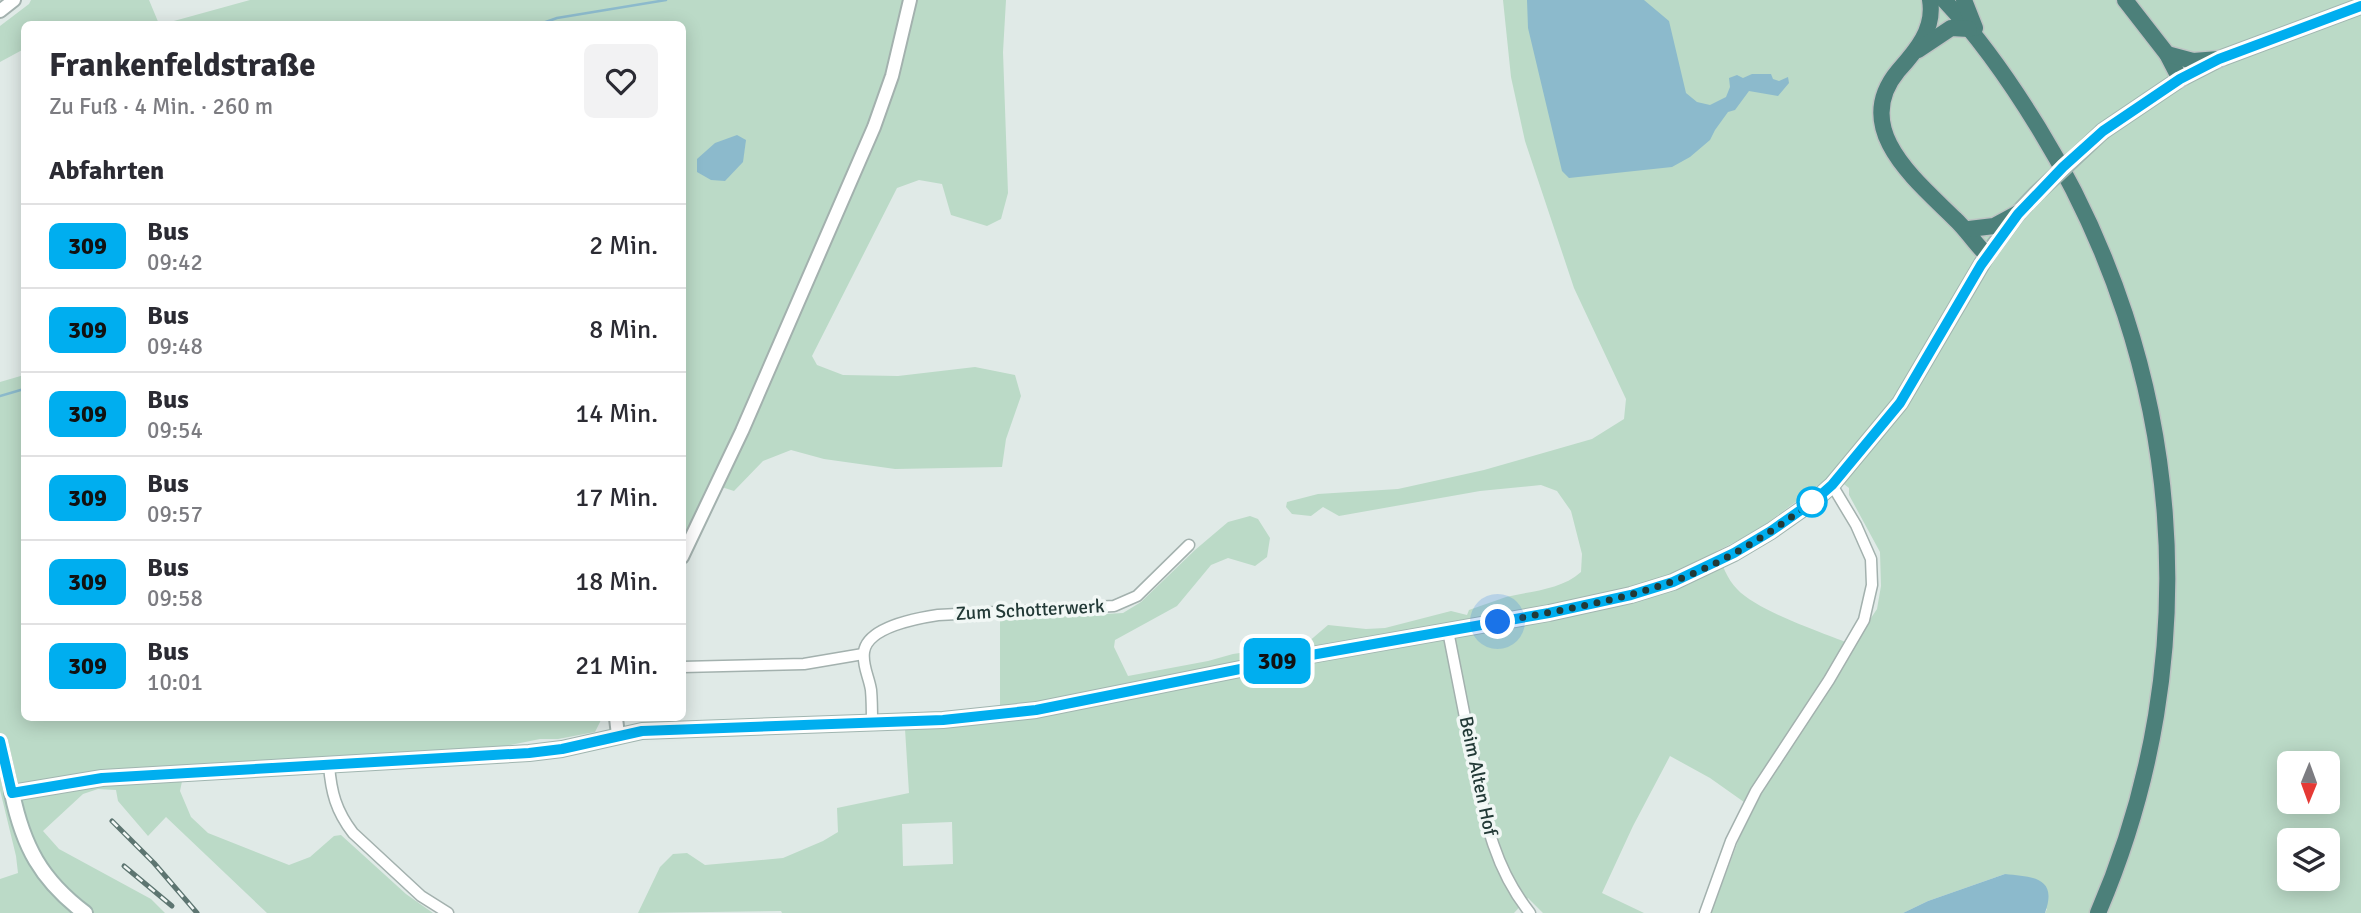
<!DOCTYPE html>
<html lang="de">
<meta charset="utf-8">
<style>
:root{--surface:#fff;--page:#f2f2f3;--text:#2b2b33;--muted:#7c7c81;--line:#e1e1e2}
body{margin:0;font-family:Signika,sans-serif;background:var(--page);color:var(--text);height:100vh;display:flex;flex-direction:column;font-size:26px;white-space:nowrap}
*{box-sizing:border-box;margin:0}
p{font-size:23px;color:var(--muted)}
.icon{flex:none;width:38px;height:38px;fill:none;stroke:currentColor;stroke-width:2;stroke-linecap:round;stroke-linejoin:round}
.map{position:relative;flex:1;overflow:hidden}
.details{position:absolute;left:21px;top:21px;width:665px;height:700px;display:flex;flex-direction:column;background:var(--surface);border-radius:10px;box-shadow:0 4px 18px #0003}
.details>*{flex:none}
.badge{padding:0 14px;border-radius:10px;font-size:24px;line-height:46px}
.needle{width:46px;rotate:181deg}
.buttons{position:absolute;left:2277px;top:751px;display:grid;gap:14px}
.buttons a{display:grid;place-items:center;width:63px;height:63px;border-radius:10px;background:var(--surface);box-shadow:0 4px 18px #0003;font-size:35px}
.you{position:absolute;width:35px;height:35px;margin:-18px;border:5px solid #fff;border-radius:50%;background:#1a73e8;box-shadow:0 0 0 10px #1a73e833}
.map>.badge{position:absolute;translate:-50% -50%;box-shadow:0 0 0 4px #fff}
h2{padding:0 28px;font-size:26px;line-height:63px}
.round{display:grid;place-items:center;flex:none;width:74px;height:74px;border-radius:10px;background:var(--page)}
.overview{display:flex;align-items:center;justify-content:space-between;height:119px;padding:0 28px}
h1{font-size:33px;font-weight:700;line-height:52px}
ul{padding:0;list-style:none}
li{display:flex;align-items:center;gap:21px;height:84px;padding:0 28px;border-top:2px solid var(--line)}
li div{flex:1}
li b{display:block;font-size:26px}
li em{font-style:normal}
li .badge{min-width:77px;font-weight:700;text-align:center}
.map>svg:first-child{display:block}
.green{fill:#bbdac7;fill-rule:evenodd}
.water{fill:#8cbacc}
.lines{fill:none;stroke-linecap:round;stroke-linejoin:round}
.stream{stroke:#8cbacc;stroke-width:2.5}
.minor-casing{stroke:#a3b1ae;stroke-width:13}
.tertiary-casing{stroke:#a3b1ae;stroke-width:16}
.secondary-casing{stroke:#a0b5b0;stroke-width:18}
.trunk-casing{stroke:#bdc4c3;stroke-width:19}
.minor{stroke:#fff;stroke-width:10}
.tertiary{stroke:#fff;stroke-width:12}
.secondary{stroke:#fff;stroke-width:14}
.trunk{stroke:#4c807a;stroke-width:16}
.rail-casing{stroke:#5d7571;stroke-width:5}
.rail{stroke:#f1f7f5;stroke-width:2.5;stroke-dasharray:8;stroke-linecap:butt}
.secondary-bridge-casing{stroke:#a0b5b0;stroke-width:18;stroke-linecap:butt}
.secondary-bridge{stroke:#fff;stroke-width:14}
.line-casing{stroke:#fff;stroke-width:16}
.line{stroke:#00aeef;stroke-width:10}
.walk{stroke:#223936;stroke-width:7;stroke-dasharray:0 12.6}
.stop-dot{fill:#fff;stroke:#00aeef;stroke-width:3.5}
.labels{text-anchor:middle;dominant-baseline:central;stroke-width:7;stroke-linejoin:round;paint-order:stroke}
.street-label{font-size:19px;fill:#223936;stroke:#f1f7f5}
</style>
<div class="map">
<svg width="2361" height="913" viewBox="0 0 2361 913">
<rect width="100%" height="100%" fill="#e0eae7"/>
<g class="green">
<polygon points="31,0 149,0 159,24 24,24 24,49 0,62 0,26 29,4"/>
<polygon points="250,0 1006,0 1003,52 1008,193 1001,219 987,226 951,215 942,184 919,180 897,188 812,356 817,365 843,375 898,376 975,367 1015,375 1021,396 1006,439 1002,467 895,469 824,459 791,450 763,461 734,491 709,483 683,538 682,24 163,24"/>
<path d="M 1503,0 L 2361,0 L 2361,913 L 2045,913 L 2047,909 L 2005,874 L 1928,901 L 1903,913 L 1711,913 L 1751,807 L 1710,778 L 1670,756 L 1633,826 L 1602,893 L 1644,913 L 1543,913 L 1528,898 L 1514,913 L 782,913 L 781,911 L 638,913 L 660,867 L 673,854 L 687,853 L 705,865 L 783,858 L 823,841 L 838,832 L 837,808 L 909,793 L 904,713 L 1000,708 L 1000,620 L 1123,613 L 1141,602 L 1195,550 L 1228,522 L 1250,516 L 1258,519 L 1270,538 L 1267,557 L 1255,566 L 1228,558 L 1211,565 L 1177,606 L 1115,640 L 1114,647 L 1128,676 L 1208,661 L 1233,654 L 1307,643 L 1328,625 L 1366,629 L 1385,628 L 1451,611 L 1467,615 L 1469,610 C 1481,606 1494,601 1506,597 C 1531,591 1561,590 1581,572 L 1582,554 L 1571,511 L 1557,491 L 1541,485 L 1480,491 L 1339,516 L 1323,507 L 1311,516 L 1292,514 L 1286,507 L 1287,502 L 1318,494 L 1398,489 L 1484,470 L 1592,439 L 1624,419 L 1626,399 L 1574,288 L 1525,141 L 1511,77 ZM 1832,475 L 1849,488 L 1849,495 L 1880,552 L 1881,586 L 1877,609 L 1853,645 C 1824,633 1757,611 1737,589 C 1727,579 1722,564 1717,551 L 1755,532 ZM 2289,763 L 2328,763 L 2328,802 L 2289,802 ZM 952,822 L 953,864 L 903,866 L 902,824 ZM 2289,840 L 2328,840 L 2328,878 L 2289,878 Z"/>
<polygon points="24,375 24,718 602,718 595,732 558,739 540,739 491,749 185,767 180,791 191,817 208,833 289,865 310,857 334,836 341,835 406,894 433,913 267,913 166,817 148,836 118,801 116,790 98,789 83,794 43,831 59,849 151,899 165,913 0,913 0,879 18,873 16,856 0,790 0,382"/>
</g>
<g class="water">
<polygon points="1527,0 1644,0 1669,21 1686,93 1697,102 1710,105 1726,97 1730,87 1729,78 1737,75 1743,78 1752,74 1771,74 1773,79 1779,81 1788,77 1789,83 1778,96 1749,91 1735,110 1728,112 1715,130 1710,140 1690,157 1672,167 1569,178 1562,171 1528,28"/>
<polygon points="737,135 746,140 743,162 725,181 711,180 697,172 697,159 715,143"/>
<path d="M 2005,874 C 2033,877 2058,877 2045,913 L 1903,913 L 1928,901 Z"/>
</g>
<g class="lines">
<g class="stream">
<polyline points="540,24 557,18 666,0"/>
<polyline points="0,396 24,389"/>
</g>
<g class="minor-casing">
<g id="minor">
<path d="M 1448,631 C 1456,672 1464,712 1472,753 C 1484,812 1491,864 1530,913"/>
<polyline points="682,667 804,664 863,654"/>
<path d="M 872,723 C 872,712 872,701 871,690 C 869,677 862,665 864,652 C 867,627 918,618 938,615 L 1114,606 L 1137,596 L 1189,545"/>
<path d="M 329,765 C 331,792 336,811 353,833 L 421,896 L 448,913"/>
<polyline points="1705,913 1731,841 1756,791 1829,680 1864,620 1872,585 1871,559 1856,525 1832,485"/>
</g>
</g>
<g class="tertiary-casing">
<g id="tertiary">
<polyline points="0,11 14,0"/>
<polyline points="682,557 742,431 874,127 892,76 910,0"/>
<polyline points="616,718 618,735"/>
<polyline points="0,741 12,793"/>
</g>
</g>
<g class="secondary-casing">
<g id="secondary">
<polyline points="2103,131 2180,79 2219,59 2361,6"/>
<path d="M 85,913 C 41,880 23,846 12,793 L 102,778 L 529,753 L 562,749 L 642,731 L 943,720 L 1036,710 L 1300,657 L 1549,613 L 1631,595 L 1673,582 L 1734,553 L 1771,531 L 1815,500 L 1832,485 L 1900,403 L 1987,255 L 2018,213 L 2036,194"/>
</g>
</g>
<g class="trunk-casing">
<g id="trunk">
<path d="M 1930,0 C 1935,29 1916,51 1898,71 C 1850,129 1917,181 1955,219 C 1967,230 1975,244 1987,255"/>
<path d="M 1944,0 C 1980,38 2011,83 2038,127 C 2185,366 2209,655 2098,913"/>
<polyline points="1964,0 1975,28"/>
<polyline points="2125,0 2167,54 2180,79"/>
<polyline points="1918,50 1951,28 1969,29"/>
<polyline points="2167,54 2193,61 2219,59"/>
<polyline points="1969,229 1994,226 2018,213"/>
</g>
</g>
<use href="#minor" class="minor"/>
<use href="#tertiary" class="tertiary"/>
<use href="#secondary" class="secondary"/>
<use href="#trunk" class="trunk"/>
<g class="rail-casing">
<g id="rail">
<polyline points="112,821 154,863 197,913"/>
<polyline points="124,866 172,906"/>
</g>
</g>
<use href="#rail" class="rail"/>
<g class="secondary-bridge-casing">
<polyline id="secondary-bridge" points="2036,194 2103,131"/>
</g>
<use href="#secondary-bridge" class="secondary-bridge"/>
</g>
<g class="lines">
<g class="line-casing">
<polyline id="line" points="0,741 12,793 102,778 529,753 562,749 642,731 943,720 1036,710 1300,657 1549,613 1631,595 1673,582 1734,553 1771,531 1815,500 1832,485 1900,403 1981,265 2018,214 2063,167 2103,131 2180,79 2219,59 2361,6"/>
</g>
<use href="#line" class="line"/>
<path class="walk" d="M 1498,622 C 1556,611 1615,602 1671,582 C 1723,564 1771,533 1815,500 L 1812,502"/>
</g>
<circle class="stop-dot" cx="1812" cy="502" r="14"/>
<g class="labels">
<g class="street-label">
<text transform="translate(1030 610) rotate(-3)">Zum Schotterwerk</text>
<text transform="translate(1478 776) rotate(78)">Beim Alten Hof</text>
</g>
</g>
</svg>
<div class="buttons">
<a><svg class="needle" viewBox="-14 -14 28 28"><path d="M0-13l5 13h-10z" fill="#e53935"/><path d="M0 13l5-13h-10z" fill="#7c7c81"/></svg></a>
<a><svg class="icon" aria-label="layers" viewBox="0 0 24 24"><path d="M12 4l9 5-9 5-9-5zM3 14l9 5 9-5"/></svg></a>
</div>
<div class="you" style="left:1498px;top:622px"></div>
<b class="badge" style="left:1277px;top:661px;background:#00aeef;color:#111">309</b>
<section class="details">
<div class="overview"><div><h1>Frankenfeldstraße</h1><p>Zu Fuß · 4 Min. · 260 m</p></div><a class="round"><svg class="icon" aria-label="heart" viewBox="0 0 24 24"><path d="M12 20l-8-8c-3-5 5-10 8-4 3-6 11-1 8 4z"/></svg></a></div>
<h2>Abfahrten</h2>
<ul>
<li><span class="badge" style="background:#00aeef;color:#111">309</span><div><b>Bus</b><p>09:42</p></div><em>2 Min.</em></li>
<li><span class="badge" style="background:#00aeef;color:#111">309</span><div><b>Bus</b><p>09:48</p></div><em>8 Min.</em></li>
<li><span class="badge" style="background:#00aeef;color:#111">309</span><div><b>Bus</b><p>09:54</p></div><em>14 Min.</em></li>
<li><span class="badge" style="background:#00aeef;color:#111">309</span><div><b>Bus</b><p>09:57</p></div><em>17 Min.</em></li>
<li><span class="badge" style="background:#00aeef;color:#111">309</span><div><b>Bus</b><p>09:58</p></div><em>18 Min.</em></li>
<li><span class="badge" style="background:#00aeef;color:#111">309</span><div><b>Bus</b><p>10:01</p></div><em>21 Min.</em></li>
</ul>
</section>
</div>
